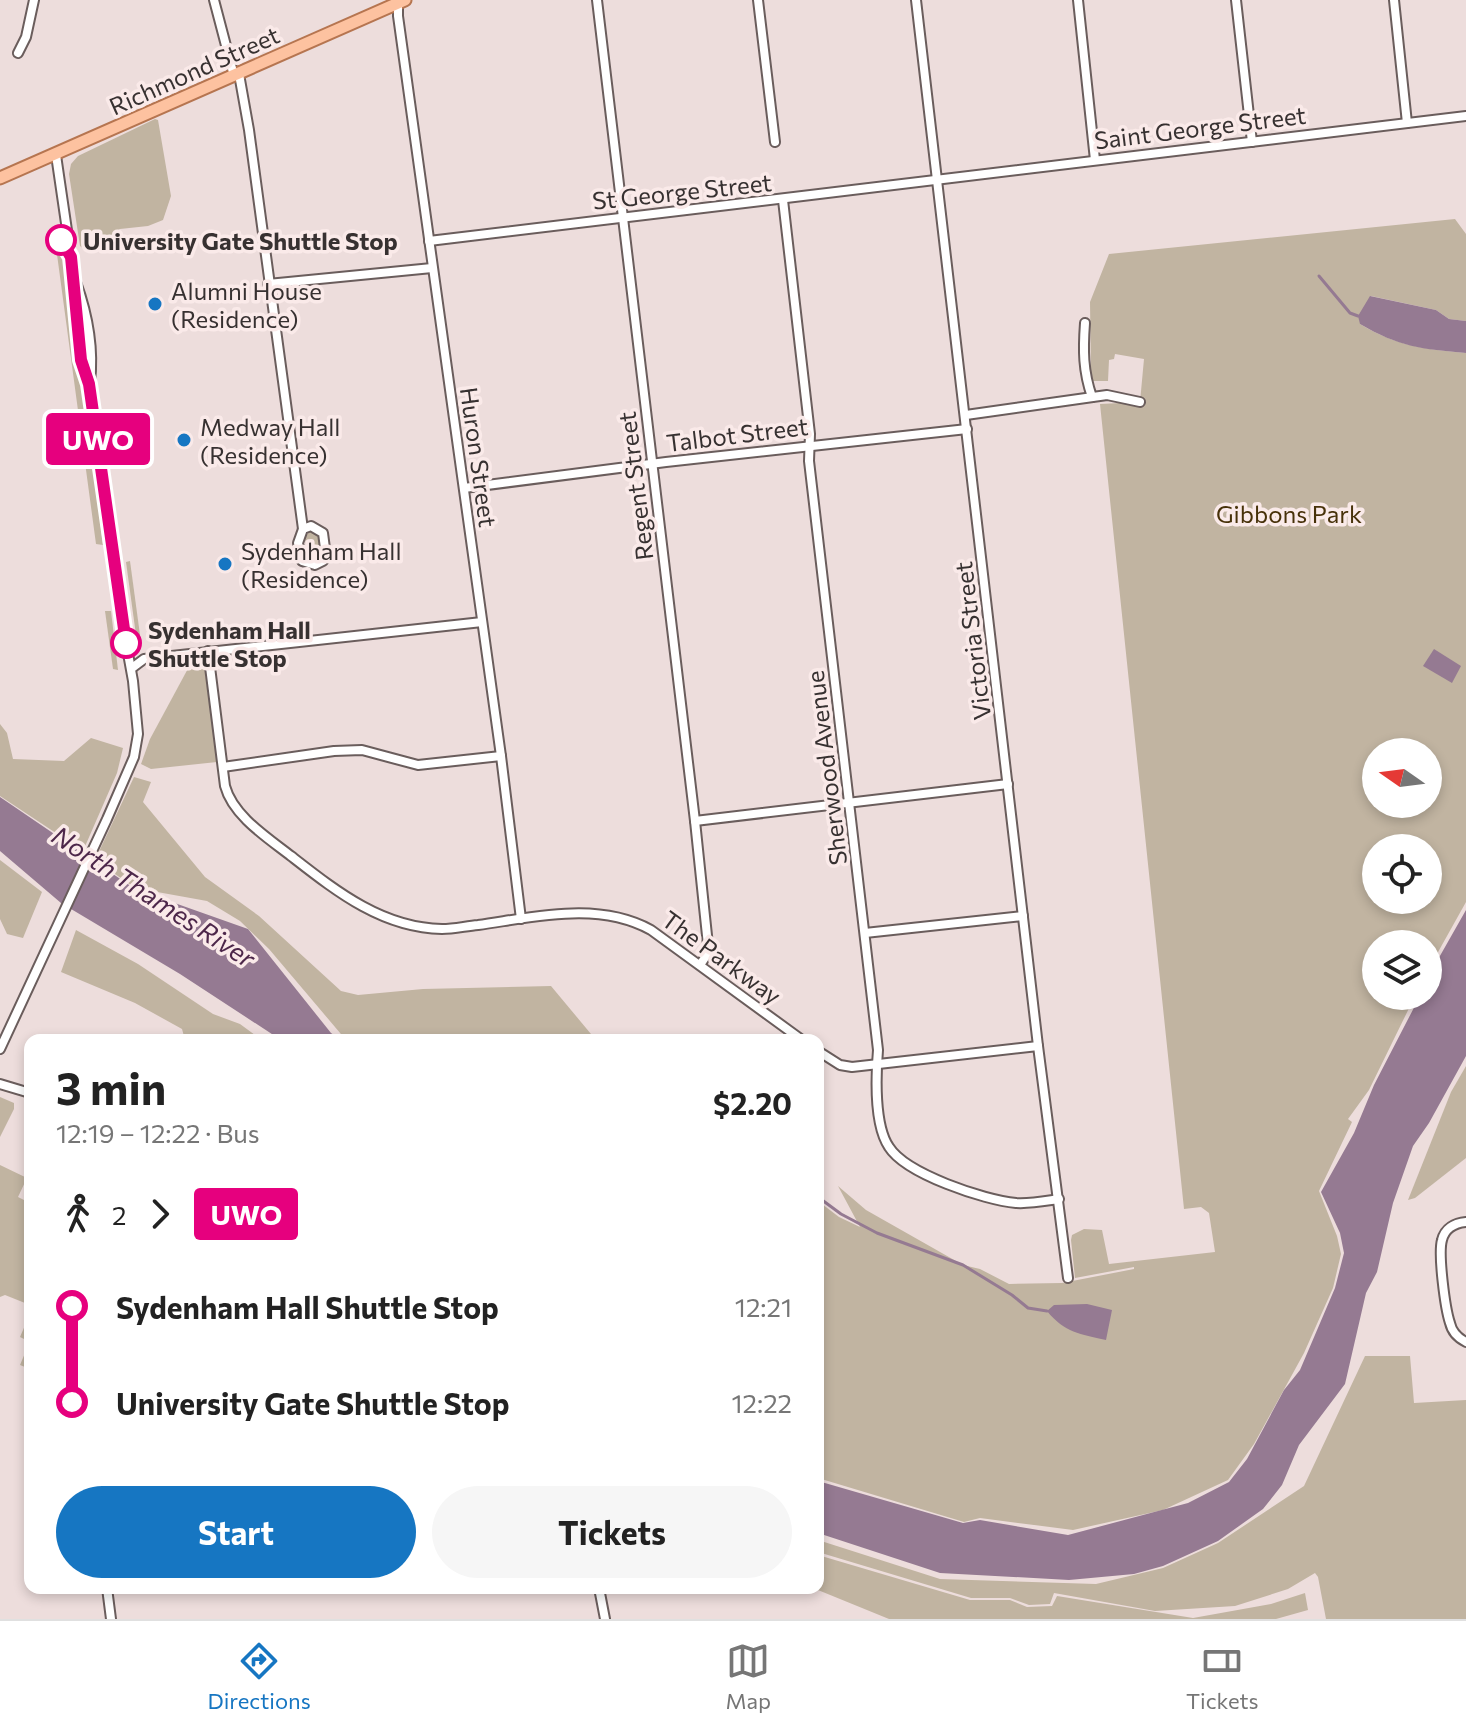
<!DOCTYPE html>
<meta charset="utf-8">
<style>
:root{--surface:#fff;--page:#f6f6f6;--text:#222;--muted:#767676;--line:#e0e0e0;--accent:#1676c2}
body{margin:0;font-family:Commissioner,sans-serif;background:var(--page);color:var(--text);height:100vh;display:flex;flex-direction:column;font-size:30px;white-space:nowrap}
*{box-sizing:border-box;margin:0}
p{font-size:26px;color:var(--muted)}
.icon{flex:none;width:44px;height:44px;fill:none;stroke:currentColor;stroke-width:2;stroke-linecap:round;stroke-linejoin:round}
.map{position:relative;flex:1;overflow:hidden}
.drawer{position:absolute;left:24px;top:1034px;width:800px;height:560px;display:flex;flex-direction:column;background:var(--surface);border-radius:16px;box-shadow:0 4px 12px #0003}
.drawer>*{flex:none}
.badge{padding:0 16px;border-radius:6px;font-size:28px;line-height:52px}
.needle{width:52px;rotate:284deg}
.fabs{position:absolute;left:1362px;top:738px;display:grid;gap:16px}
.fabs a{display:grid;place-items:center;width:80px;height:80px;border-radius:50%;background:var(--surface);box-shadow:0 4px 12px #0003;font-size:40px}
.map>.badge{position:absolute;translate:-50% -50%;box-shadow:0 0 0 4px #fff}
.legs{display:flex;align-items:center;gap:12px;height:88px;padding:0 32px;font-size:26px}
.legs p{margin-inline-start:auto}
.head{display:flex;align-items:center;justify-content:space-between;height:136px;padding:0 32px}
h1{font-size:44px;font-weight:700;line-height:60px}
.button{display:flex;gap:16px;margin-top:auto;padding:16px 32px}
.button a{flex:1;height:92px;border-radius:48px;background:var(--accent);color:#fff;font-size:32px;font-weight:700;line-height:92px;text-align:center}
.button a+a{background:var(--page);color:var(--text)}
ul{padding:0 32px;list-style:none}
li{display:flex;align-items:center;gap:28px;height:96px;font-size:30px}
li i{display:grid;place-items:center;width:12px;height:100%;margin:0 10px;background:currentColor}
li i::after{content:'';width:20px;height:20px;margin:-10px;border:6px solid;border-radius:50%;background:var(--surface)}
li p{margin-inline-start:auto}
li:first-child i{background:linear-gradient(#0000 50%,currentColor 0)}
li:last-child i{background:linear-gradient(currentColor 50%,#0000 0)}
.tabs{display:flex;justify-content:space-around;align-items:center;height:112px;border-top:2px solid var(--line);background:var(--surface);font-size:22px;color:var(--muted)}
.tabs a{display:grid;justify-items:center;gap:4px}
.tabs .active{color:var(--accent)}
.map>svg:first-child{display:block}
.green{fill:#c1b4a1;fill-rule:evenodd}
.water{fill:#957a92}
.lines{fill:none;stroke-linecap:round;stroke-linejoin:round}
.stream{stroke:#957a92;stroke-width:3}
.minor-casing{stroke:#6a5d5c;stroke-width:12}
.major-casing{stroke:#b67550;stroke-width:15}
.minor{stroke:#fff;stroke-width:8}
.major{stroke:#fdc2a0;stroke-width:11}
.line-1-casing{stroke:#fff;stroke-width:18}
.line-1{stroke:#e6007e;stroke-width:12}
.stop-1-dot{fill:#fff;stroke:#e6007e;stroke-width:4}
.poi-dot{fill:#1676c2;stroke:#faeae9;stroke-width:3}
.labels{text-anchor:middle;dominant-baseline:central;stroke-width:7;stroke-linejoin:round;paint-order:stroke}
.street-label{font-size:24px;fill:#373131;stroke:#faeae9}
.stop-label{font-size:24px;font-weight:bold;fill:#373131;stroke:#faeae9;text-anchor:start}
.poi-label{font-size:24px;fill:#373131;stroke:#faeae9;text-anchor:start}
.park-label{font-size:24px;fill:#473109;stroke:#faeae9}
.water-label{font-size:26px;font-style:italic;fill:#4d274a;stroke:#faeae9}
</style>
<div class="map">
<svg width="1466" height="1619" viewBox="0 0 1466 1619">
<rect width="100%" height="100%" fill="#eddddc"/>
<g class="green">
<polygon points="155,119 158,120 171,196 163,220 148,226 120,229 90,250 85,250 80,246 69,174 71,164 78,156"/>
<path d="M 1455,219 L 1466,234 L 1466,321 L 1449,319 L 1436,310 L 1371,296 L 1360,324 C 1397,346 1424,349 1466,353 L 1466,902 L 1428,970 L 1428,944 L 1376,944 L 1376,996 L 1415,996 L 1369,1090 L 1348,1119 L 1352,1122 L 1319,1191 L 1337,1236 L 1341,1254 L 1333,1288 L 1304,1353 L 1254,1444 L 1228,1480 L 1163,1510 L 1073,1530 L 980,1518 L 964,1522 L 818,1478 L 818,1201 L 839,1217 L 860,1227 L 838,1186 L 866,1210 L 963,1265 L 980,1269 L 1009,1284 L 1062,1283 L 1134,1269 L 1134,1267 L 1075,1278 L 1071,1240 L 1072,1235 L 1084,1229 L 1102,1230 L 1109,1264 L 1215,1252 L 1209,1213 L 1201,1207 L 1184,1209 L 1100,404 L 1140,402 L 1144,359 L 1115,354 L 1114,359 L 1109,360 L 1108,381 L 1093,381 L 1091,375 L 1090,302 L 1109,254 ZM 1376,752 L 1428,752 L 1428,804 L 1376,804 ZM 1376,848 L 1428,848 L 1428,900 L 1376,900 Z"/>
<polygon points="59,246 66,263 67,294 76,362 85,397 103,545 96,544 56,247"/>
<polygon points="310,531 320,536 321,552 318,558 312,559 307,554 305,537"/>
<polygon points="130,561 140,635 136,635 126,562"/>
<polygon points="105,611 111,611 118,670 113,669"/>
<polygon points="191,663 204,664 217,762 151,769 141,764 150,739"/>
<polygon points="0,724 7,733 13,759 64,761 91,738 123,748 117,773 83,851 0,796"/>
<polygon points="134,777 151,782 143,802 205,877 259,916 341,991 358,995 423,989 551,986 596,1040 346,1040 269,949 240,921 207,901 135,888 95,860"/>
<polygon points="0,860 42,892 23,938 7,934 0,919"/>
<polygon points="76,930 138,964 213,1014 240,1024 262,1040 185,1040 182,1029 135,1003 61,972"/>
<polygon points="1466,1066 1466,1158 1415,1198 1408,1200 1451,1092"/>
<polygon points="0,1097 14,1103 14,1109 0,1137"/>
<polygon points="0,1165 27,1178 18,1197 30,1203 30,1305 5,1295 0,1297"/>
<polygon points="30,1320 30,1369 20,1365 28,1346 24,1339 20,1337 26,1323"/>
<polygon points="1365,1356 1410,1356 1414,1403 1466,1400 1466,1619 1326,1619 1318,1577 1315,1573 1288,1589 1235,1606 1155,1611 1054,1593 1050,1604 1029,1605 1010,1598 971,1598 818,1552 818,1540 940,1579 1096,1584 1163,1568 1218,1543 1304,1486"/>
<polygon points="818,1555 970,1600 1010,1600 1027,1607 1052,1606 1057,1596 1193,1618 1271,1604 1305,1593 1308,1610 1276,1619 889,1619 813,1588 818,1588"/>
</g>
<g class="water">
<path d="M 1370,296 L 1436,310 L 1449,319 L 1466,321 L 1466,353 C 1422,349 1399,347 1360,324 L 1358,316 Z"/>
<polygon points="1434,649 1461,666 1452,683 1423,666"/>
<polygon points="0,797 135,889 248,929 331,1033 341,1040 281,1040 180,974 61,903 0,851"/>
<polygon points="1466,910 1466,1056 1429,1123 1413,1146 1393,1203 1377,1272 1366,1293 1345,1384 1299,1445 1282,1485 1263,1509 1218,1541 1163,1566 1134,1574 1069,1580 940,1573 818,1533 818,1481 963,1523 980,1520 1068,1535 1188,1503 1229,1482 1247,1459 1284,1390 1300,1370 1335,1288 1344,1253 1340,1233 1321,1192 1354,1133 1374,1085 1420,996 1428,996 1428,977"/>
<path d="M 1087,1304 L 1112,1310 L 1106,1340 C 1080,1334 1065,1333 1047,1311 L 1054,1305 Z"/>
</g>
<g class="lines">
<g class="stream">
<polyline points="1319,276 1350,313 1358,316"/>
<polyline points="818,1197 841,1214 877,1233 963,1265 1012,1295 1028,1308 1047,1311"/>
</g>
<g class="minor-casing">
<g id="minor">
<polyline points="214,0 234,76"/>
<polyline points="597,0 695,821 708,945 706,956 700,965"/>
<polyline points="758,0 775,142"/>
<polyline points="916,0 1038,1046 1068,1278"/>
<polyline points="1078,0 1095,160"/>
<polyline points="1236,0 1252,142"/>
<polyline points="1394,0 1407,123"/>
<polyline points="398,1 398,16 501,756 521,919"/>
<polyline points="18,53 26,37 34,0"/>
<polyline points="239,74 249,130 303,529"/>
<path d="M 783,200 L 810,434 L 809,461 L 878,1050 C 876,1075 874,1125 889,1147 C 906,1174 984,1200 1016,1203 C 1030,1204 1045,1201 1059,1199"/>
<polyline points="429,241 1466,116"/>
<path d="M 76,282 C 88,315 94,348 90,382"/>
<polyline points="268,284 432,268"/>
<path d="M 1085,323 C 1083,350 1083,371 1092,397"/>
<polyline points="966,415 1107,395 1140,402"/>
<polyline points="464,488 666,462 967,429"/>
<polygon points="311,526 323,533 326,556 323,561 315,565 302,561 298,543 303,529"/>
<path d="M 208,651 L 225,786 C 233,816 268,838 291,856 C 336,891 382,928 442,929 C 454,929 466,926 478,925 C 536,917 598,901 651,930 L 802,1040"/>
<polyline points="132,668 144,659 482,622"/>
<polyline points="223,767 334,751 362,750 418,765 501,756"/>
<polyline points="695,821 1008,784"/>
<polyline points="865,933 1023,916"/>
<polyline points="0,1049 107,819 134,757 138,734 133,681 119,604 89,384 81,360 73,303 74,278 56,155"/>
<polyline points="818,1051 840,1065 852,1067 1038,1046"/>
<polyline points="0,1084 30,1093"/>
<path d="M 1466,1222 C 1455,1223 1445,1228 1442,1240 C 1438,1254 1445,1308 1450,1323 C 1452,1332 1458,1338 1466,1342"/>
<polyline points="107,1588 111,1619"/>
<polyline points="599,1588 605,1619"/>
</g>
</g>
<g class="major-casing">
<polyline id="major" points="0,178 405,0"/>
</g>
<use href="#minor" class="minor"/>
<use href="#major" class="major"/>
</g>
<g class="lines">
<g class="line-1-casing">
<polyline id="line-1" points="61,240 71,257 81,360 89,384 126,643"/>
</g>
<use href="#line-1" class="line-1"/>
</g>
<g class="stop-1-dot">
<circle cx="61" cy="240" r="14"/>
<circle cx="126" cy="643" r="14"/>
</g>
<g class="poi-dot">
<circle cx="155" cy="304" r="8"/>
<circle cx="184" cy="440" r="8"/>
<circle cx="225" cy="564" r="8"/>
</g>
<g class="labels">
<g class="street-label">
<text transform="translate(194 70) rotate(-24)">Richmond Street</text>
<text transform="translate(1200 127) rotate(-7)">Saint George Street</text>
<text transform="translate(682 191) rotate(-6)">St George Street</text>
<text transform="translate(737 434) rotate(-7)">Talbot Street</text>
<text transform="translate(479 457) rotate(82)">Huron Street</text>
<text transform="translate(635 486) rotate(-97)">Regent Street</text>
<text transform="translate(972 641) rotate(-97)">Victoria Street</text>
<text transform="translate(826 768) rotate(-97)">Sherwood Avenue</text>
<text transform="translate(722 957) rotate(36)">The Parkway</text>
</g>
<g class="stop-label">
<text x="83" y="240">University Gate Shuttle Stop</text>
<text x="148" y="629">Sydenham Hall<tspan x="148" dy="28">Shuttle Stop</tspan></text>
</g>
<g class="poi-label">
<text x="171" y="290">Alumni House<tspan x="171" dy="28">(Residence)</tspan></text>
<text x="200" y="426">Medway Hall<tspan x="200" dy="28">(Residence)</tspan></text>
<text x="241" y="550">Sydenham Hall<tspan x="241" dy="28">(Residence)</tspan></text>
</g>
<g class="park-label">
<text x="1289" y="513">Gibbons Park</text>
</g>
<g class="water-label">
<text transform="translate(154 896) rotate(33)">North Thames River</text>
</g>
</g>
</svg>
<div class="fabs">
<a><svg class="needle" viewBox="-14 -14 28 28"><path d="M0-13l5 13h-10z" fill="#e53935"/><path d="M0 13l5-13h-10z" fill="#767676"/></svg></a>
<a><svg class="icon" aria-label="locate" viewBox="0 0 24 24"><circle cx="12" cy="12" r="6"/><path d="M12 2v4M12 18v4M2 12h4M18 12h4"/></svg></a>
<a><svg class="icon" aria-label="layers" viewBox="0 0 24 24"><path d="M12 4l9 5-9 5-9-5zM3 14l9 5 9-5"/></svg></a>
</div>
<b class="badge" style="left:98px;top:439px;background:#e6007e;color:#fff">UWO</b>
<section class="drawer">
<div class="head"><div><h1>3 min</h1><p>12:19 – 12:22 · Bus</p></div><b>$2.20</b></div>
<div class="legs"><svg class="icon" aria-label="walk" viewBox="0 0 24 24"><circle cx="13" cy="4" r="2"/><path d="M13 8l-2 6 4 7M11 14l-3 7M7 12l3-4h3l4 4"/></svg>2<svg class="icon" aria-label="forward" viewBox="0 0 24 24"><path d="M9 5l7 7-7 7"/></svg><b class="badge" style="background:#e6007e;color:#fff">UWO</b></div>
<ul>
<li><i style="color:#e6007e"></i><b>Sydenham Hall Shuttle Stop</b><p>12:21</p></li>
<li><i style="color:#e6007e"></i><b>University Gate Shuttle Stop</b><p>12:22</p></li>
</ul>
<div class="button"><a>Start</a><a>Tickets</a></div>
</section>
</div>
<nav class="tabs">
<a class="active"><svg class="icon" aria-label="directions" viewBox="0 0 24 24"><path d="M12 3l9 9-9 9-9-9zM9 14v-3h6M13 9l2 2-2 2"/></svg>Directions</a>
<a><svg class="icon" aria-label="map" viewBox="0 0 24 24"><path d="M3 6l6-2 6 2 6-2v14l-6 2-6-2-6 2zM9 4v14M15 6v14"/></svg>Map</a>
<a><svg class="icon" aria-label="tickets" viewBox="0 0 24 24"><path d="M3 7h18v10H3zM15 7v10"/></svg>Tickets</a>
</nav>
